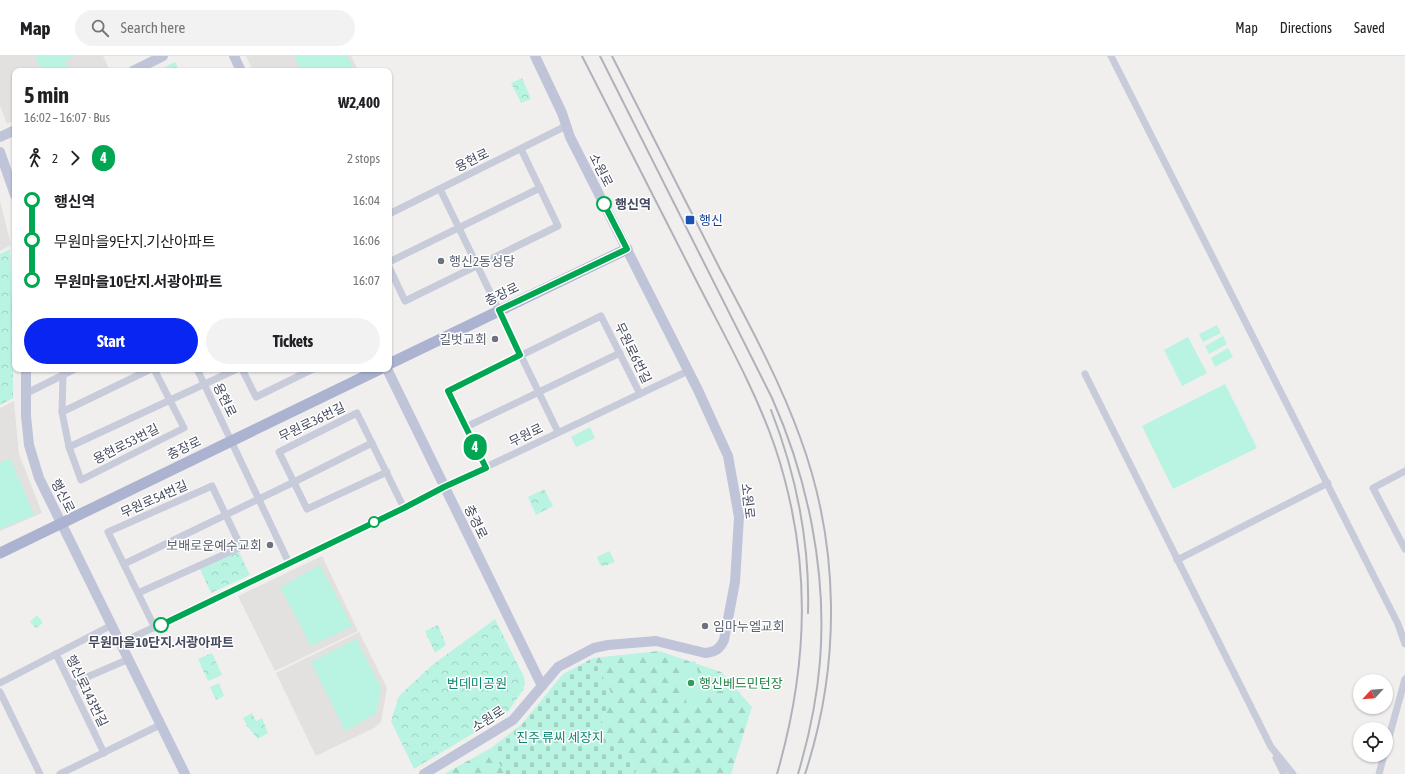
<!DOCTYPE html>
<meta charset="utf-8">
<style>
:root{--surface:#fff;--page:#f2f2f2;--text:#202124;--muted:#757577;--line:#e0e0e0;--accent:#0925f1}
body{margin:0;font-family:"Asap Condensed","Noto Sans KR",sans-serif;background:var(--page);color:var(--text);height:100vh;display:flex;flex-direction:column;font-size:15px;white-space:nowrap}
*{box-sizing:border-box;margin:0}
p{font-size:13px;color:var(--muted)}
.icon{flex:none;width:22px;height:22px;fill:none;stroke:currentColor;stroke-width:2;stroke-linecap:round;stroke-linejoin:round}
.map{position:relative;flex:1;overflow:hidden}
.details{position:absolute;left:12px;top:12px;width:380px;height:304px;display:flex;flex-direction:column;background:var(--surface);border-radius:8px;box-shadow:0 1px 3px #0004}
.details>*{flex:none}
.badge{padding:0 8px;border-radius:13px;font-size:14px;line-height:26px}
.needle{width:26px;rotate:244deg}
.fabs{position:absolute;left:1353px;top:618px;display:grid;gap:8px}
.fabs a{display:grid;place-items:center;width:40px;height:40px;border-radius:50%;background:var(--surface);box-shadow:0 1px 3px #0004;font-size:20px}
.map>.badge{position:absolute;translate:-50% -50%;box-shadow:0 0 0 2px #fff}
.legs{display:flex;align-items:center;gap:6px;height:44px;padding:0 12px;font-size:13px}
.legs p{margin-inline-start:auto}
.overview{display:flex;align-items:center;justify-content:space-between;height:68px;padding:0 12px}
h1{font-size:22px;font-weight:700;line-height:30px}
.button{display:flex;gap:8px;margin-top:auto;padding:8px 12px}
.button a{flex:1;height:46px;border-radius:24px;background:var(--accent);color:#fff;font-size:16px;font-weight:700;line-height:46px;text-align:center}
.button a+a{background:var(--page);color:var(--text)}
ul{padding:0 12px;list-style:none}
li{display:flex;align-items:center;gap:14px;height:40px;font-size:15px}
li i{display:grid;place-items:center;width:6px;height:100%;margin:0 5px;background:currentColor}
li i::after{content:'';width:10px;height:10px;margin:-5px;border:3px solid;border-radius:50%;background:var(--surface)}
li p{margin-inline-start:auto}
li:first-child i{background:linear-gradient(#0000 50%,currentColor 0)}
li:last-child i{background:linear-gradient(currentColor 50%,#0000 0)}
header{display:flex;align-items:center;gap:24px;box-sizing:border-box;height:56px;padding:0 20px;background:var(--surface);border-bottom:1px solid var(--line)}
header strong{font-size:19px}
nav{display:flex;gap:22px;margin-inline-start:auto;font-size:14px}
.search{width:280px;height:36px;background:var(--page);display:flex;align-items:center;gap:10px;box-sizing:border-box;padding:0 14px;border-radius:22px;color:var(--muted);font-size:15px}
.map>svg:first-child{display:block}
.education{fill:#e3e0e0}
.forest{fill:url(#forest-firs)}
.cemetery{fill:url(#cemetery-stones)}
.park{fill:url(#park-crowns)}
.pitch{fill:#b9f3e2}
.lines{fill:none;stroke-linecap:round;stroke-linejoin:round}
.street{stroke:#c7cbda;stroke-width:7}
.secondary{stroke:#bfc4d9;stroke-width:10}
.primary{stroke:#acb3d0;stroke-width:11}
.rail{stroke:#b0b1ba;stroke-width:2}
.line-1-casing{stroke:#fff;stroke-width:9}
.line-1{stroke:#00a651;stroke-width:6}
.stop-1-dot{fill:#fff;stroke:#00a651;stroke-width:2}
.transit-dot{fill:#1a4fb4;stroke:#fff;stroke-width:1.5}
.worship-dot{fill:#6b7280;stroke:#fff;stroke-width:1.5}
.leisure-dot{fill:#2e9e5b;stroke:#fff;stroke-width:1.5}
.labels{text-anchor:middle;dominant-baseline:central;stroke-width:3;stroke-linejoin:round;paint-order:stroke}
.street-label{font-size:13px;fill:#454a5e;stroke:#fff}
.stop-label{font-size:13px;font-weight:bold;fill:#454a5e;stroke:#fff;text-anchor:start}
.transit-label{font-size:13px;fill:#164399;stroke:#fff;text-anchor:start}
.worship-label{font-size:13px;fill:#5b616d;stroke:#fff;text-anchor:start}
.park-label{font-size:13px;fill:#0f8670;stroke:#fff}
.leisure-label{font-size:13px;fill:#27864d;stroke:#fff;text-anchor:start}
</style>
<header>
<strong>Map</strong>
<div class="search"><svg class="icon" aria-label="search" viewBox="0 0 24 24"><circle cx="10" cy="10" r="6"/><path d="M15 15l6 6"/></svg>Search here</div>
<nav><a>Map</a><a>Directions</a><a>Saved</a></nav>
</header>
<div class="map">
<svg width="1405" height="718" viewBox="0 0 1405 718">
<defs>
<pattern id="forest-firs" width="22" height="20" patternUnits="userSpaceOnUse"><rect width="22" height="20" fill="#b9f3e2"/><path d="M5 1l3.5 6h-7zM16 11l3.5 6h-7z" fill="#a0d2c4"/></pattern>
<pattern id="cemetery-stones" width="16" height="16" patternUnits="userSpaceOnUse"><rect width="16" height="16" fill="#b9f3e2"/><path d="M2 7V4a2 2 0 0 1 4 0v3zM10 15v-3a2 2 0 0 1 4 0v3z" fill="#a0d2c4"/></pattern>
<pattern id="park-crowns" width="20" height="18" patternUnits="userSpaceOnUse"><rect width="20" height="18" fill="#b9f3e2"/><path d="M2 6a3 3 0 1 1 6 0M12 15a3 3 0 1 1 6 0" fill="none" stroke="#a0d2c4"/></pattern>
</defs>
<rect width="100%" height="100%" fill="#f1efee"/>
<g class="education">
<polygon points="0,0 103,0 110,15 15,15 15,64 7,68 0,50"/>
<polygon points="246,0 351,0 358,14 253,15"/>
<polygon points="0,145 11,189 0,195"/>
<polygon points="14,345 19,398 42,457 0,475 0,352"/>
<polygon points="322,500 358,575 275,615 238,540"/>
<polygon points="359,576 387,632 381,666 374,672 316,700 276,617"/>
</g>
<g class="forest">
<polygon points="659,595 721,616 752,651 731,718 634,718 637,714 597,675 612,639 593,602"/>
<polygon points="491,692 505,718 444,718"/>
</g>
<polygon class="cemetery" points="593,602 612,639 597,675 637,714 634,718 505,718 491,692 522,668 563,618"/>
<g class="park">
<polygon points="175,6 180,15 157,15"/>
<polygon points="522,22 531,43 521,47 511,27"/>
<polygon points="10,193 13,275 13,342 0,349 0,198"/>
<polygon points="544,433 553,450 536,459 528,441"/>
<polygon points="609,495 615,506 605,510 600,509 597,501"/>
<polygon points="239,496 250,519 211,537 200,513"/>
<polygon points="37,559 43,567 36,572 30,566"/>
<polygon points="495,563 524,621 525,628 523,634 507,657 414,713 391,665 399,640 431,610"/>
<polygon points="438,569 446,589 435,597 425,575"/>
<polygon points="212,597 222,619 208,625 198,603"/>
<polygon points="219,627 224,640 216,644 210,631"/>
<polygon points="252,657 256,665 262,662 268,677 258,683 247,670 243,662"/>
</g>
<g class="pitch">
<polygon points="35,0 75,0 65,5 70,15 42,15"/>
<polygon points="294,0 347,0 354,13 350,15 302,15"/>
<polygon points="1217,269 1221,277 1203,286 1199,278"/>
<polygon points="1223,280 1227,288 1209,298 1205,290"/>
<polygon points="1188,281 1207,317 1182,330 1164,294"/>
<polygon points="1228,292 1233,301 1215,311 1211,302"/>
<polygon points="1225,328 1257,392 1173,433 1142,370"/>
<polygon points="590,371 595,382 576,391 571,381"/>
<polygon points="10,402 34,459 0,473 0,407"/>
<polygon points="320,509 352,570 311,590 280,531"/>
<polygon points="356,583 381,632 376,658 345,675 311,606"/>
<polygon points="695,605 705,644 687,648 678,609"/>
</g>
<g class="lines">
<g class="street">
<polyline points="1111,0 1398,568 1405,588"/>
<polyline points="440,133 558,376"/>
<polyline points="389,158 566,70"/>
<polyline points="389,206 540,132"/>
<polyline points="389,211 405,245 558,170 521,93"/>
<polyline points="197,313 289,507"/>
<polyline points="242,313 256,341 313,313"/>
<polyline points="1085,318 1271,691 1293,718"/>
<polyline points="63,319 62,356 69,391 81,424 184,372 154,313"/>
<polyline points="27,337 75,313"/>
<polyline points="62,356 151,313"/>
<polyline points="466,371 620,297"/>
<polyline points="69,391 237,313"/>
<polyline points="486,412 449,335 601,260 640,338"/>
<polyline points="1405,415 1373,432 1405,493"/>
<polyline points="387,416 307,453 279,396 357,357 401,446 404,452"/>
<polyline points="1177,504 1328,427"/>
<polyline points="124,508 294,426 372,387"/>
<polyline points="138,537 241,491 212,430 108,476 155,572"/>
<polyline points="121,587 404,452 444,431 688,315"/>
<polyline points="56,598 104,697"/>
<polyline points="0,627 112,569"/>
<polyline points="71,628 129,603"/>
<polyline points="0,636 40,718"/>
<polyline points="1386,692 1405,623"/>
<polyline points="1276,702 1284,718"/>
<polyline points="60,718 160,669"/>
<polyline points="1379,718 1384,699"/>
</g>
<g class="secondary">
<polyline points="234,0 241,15"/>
<polyline points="133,15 163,0"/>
<polyline points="0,81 15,74"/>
<polyline points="0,96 15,139"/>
<polyline points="26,313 26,360 29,389 39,422 185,718"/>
<polyline points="387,313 542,630"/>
<path d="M 424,718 L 513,664 L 558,611 L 594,592 L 608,589 L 656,585 L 705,597 C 715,596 720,593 724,584 L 735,526 L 739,461 L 728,400 L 698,334 L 570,81 L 562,57 L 535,0"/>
</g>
<g class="primary">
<polyline points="389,308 627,193"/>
<polyline points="0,497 380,313"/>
</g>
<g class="rail">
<path d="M 582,0 C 620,75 658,149 696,224 C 724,279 755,333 775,391 C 812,502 809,607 777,718"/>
<path d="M 600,0 L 772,342 C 808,423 827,516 820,605 C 817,643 809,681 798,718"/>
<path d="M 612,0 C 648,71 684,142 720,213 C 749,268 779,323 800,381 C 840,489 841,609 805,718"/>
<path d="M 771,354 C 796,418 810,488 808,557"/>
</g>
</g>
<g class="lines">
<g class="line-1-casing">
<polyline id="line-1" points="161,569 404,452 444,431 486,412 448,335 520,299 499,254 627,193 604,148"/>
</g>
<use href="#line-1" class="line-1"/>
</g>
<g class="stop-1-dot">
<circle cx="604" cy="148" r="7"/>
<circle cx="374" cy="466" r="5"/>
<circle cx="161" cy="569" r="7"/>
</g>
<rect class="transit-dot" x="685" y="159" width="10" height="10" rx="2"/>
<g class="worship-dot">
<circle cx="441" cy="205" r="4"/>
<circle cx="495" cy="283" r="4"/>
<circle cx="270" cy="489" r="4"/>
<circle cx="705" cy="570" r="4"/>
</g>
<circle class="leisure-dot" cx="691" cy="627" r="4"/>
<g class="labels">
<g class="street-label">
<text transform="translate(472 104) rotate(-26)">용현로</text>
<text transform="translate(601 114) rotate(63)">소원로</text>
<text transform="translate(502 238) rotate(-26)">충장로</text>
<text transform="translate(633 297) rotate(64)">무원로6번길</text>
<text transform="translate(225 344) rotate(64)">용현로</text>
<text transform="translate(312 366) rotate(-26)">무원로36번길</text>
<text transform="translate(526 379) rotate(-26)">무원로</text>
<text transform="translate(126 388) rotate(-27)">용현로53번길</text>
<text transform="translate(184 392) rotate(-25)">충장로</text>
<text transform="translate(63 440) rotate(63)">행신로</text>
<text transform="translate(154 443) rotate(-24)">무원로54번길</text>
<text transform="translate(748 445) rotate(83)">소원로</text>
<text transform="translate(476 466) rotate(64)">충경로</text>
<text transform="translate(87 635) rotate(64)">행신로143번길</text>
<text transform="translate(488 663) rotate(-33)">소원로</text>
</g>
<g class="stop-label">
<text x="615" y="148">행신역</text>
<text x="161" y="586" text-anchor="middle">무원마을10단지.서광아파트</text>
</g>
<g class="transit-label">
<text x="699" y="164">행신</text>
</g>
<g class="worship-label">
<text x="449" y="205">행신2동성당</text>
<text x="487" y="283" text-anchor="end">길벗교회</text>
<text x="262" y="489" text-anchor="end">보배로운예수교회</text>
<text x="713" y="570">임마누엘교회</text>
</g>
<g class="park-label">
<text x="477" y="627">번데미공원</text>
<text x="560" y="681">진주 류씨 세장지</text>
</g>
<g class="leisure-label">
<text x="699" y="627">행신베드민턴장</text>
</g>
</g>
</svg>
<div class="fabs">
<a><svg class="needle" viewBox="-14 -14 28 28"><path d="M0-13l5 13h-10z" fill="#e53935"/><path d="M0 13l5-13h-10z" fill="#757577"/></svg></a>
<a><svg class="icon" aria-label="locate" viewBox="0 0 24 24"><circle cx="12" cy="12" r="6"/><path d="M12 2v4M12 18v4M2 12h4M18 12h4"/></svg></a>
</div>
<b class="badge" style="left:475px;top:391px;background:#00a651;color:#fff">4</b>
<section class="details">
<div class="overview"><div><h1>5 min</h1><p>16:02 – 16:07 · Bus</p></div><b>₩2,400</b></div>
<div class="legs"><svg class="icon" aria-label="walk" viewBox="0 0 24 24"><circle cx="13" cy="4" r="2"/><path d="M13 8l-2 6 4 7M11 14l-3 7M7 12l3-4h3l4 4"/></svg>2<svg class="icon" aria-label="forward" viewBox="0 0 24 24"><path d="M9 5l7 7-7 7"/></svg><b class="badge" style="background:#00a651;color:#fff">4</b><p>2 stops</p></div>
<ul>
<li><i style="color:#00a651"></i><b>행신역</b><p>16:04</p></li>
<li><i style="color:#00a651"></i><span>무원마을9단지.기산아파트</span><p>16:06</p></li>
<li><i style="color:#00a651"></i><b>무원마을10단지.서광아파트</b><p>16:07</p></li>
</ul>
<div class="button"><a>Start</a><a>Tickets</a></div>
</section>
</div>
